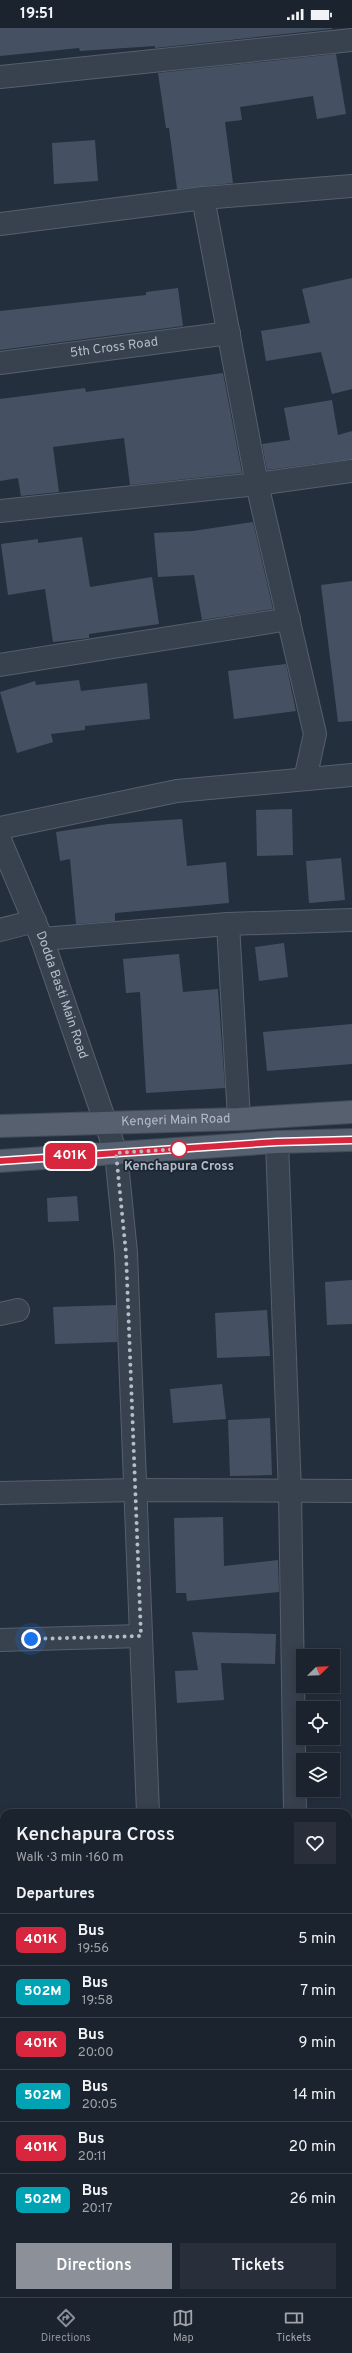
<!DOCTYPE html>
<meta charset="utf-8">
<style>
:root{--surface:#1b232e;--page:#282f3a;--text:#f1f3f6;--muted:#a0a4aa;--line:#39404a;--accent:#8c9099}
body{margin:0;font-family:Overpass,sans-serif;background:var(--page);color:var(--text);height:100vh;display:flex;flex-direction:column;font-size:15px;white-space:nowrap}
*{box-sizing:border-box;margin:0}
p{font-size:13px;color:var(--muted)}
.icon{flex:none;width:22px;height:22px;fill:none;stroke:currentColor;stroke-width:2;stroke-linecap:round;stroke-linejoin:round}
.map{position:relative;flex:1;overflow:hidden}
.side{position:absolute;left:0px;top:1781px;width:352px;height:488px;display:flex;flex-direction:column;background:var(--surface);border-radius:12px 12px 0 0;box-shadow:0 2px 10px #0003,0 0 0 1px var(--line)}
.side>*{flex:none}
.badge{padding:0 8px;border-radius:6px;font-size:14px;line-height:26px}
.needle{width:26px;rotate:67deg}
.fabs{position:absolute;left:296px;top:1621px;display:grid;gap:8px}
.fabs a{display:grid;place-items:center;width:44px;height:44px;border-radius:0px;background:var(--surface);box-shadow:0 2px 10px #0003,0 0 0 1px var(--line);font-size:20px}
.you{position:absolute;width:20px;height:20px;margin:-10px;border:3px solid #fff;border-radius:50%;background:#1a73e8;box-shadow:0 0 0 6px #1a73e833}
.map>.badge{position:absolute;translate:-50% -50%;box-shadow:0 0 0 2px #fff}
h2{padding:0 16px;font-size:15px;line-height:36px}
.round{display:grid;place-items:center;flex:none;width:42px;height:42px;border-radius:0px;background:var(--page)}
.head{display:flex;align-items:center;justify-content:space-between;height:68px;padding:0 16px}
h1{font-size:19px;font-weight:600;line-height:30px}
.primary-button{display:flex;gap:8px;margin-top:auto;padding:8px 16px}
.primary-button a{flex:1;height:46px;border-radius:0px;background:var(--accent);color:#fff;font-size:16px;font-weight:600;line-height:46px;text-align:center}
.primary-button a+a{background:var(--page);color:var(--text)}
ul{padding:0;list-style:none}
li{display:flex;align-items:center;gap:12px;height:52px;padding:0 16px;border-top:1px solid var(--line)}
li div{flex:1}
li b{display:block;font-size:15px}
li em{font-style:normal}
li .badge{min-width:44px;font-weight:700;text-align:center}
.status{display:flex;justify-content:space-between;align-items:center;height:28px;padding:0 20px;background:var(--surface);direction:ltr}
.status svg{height:11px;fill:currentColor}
.tabs{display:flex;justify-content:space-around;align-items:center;height:56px;border-top:1px solid var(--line);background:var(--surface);font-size:11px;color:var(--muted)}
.tabs a{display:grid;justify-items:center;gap:2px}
.tabs .current{color:var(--accent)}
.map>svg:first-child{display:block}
.building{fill:#455162}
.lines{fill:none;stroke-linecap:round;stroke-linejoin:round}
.minor-casing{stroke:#565f6c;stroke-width:24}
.tertiary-casing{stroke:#565f6c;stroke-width:24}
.primary-casing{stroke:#414a57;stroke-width:24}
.minor{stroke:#38414e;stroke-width:22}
.tertiary{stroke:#38414e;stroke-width:22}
.primary{stroke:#56606e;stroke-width:22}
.line-casing{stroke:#fff;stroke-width:9}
.line{stroke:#d7263d;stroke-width:6}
.walk{stroke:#b4bcc9;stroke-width:4;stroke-dasharray:0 7.2}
.stop-dot{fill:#fff;stroke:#d7263d;stroke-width:2}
.labels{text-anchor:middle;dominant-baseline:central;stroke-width:3.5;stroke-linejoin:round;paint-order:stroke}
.street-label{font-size:13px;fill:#b4bcc9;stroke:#1d2633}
.stop-label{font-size:13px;font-weight:bold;fill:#b4bcc9;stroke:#1d2633}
</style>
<div class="status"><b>19:51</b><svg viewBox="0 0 49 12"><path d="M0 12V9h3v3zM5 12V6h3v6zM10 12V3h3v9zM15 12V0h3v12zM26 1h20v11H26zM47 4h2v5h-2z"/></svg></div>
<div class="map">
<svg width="352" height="2269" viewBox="0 0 352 2269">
<rect width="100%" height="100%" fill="#242f3e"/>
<g class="building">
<polygon points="0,0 332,0 332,1 155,20 155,18 80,23 79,20 0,28"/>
<polygon points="336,26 346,86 317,91 313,68 240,79 242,92 225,94 233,155 177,161 169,100 166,100 158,45"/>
<polygon points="95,112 98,153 54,156 52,115"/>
<polygon points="352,250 352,361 332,366 321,324 266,333 261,303 310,295 302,261"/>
<polygon points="178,260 183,298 0,322 0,283 146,267 146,264"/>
<polygon points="223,345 242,445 130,457 124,410 53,419 59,464 21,468 18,450 0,453 0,371 85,360 86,364"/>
<polygon points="332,372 338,407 352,403 352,431 267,442 262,416 290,412 284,380"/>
<polygon points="253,494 273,581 202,592 194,547 158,549 154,505 193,503"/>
<polygon points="82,509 90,559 152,549 159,596 89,606 89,610 53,614 45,561 8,567 1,516 38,511 38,515"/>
<polygon points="352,553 352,693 338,694 321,557"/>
<polygon points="286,636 296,683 234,691 228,643"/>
<polygon points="79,652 81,663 147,655 150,691 85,698 85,702 51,706 53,714 17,725 0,664 35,653 36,657"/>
<polygon points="292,781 293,827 257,828 256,782"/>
<polygon points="182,791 187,838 226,834 229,875 115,885 115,893 76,896 70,831 60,833 56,804 108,796"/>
<polygon points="341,830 345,872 309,875 306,833"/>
<polygon points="284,915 288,949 259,953 255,919"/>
<polygon points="179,926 183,964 218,961 225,1060 146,1065 140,964 126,965 123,931"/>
<polygon points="352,996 352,1036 267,1043 263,1004"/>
<polygon points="77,1168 79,1193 48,1194 47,1170"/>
<polygon points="352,1252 352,1296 327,1297 325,1254"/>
<polygon points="116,1277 117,1314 55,1316 53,1279"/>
<polygon points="267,1282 270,1328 217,1330 215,1285"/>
<polygon points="222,1356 226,1391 173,1395 170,1361"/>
<polygon points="270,1390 272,1447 230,1448 228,1392"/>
<polygon points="223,1489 224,1538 278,1532 279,1564 187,1573 186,1565 176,1565 174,1490"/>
<polygon points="192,1604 276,1606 275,1636 221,1635 224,1672 177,1675 175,1643 198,1642"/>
</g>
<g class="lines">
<g class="minor-casing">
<g id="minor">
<polyline points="0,49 352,12"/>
<polyline points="203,170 257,456 315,706 305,751"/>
<polyline points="0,196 203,170 352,158"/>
<path id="s1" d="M 0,335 L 229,305"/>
<polyline points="0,483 257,456 352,443"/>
<polyline points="0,637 289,591"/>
<polyline points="0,800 177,763 352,747"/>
<polyline points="228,896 239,1091"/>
<polyline points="0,902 35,893"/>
<polyline points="42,911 228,896 352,892"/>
<polyline points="277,1114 290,1464 295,1785"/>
<polyline points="116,1125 126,1225 148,1785"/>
<polyline points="0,1286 18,1282"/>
<polyline points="0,1465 135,1462 352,1463"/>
<polyline points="0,1612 141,1608"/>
<polyline points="0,2183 4,2201"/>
<polyline points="348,2213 352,2213"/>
<polyline points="18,2265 19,2269"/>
<polyline points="143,2269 143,2265"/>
<polyline points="292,2269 292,2265"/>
</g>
</g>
<g class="tertiary-casing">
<g id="tertiary">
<path id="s2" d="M 0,812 L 42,911 L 116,1125"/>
</g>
</g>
<g class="primary-casing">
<g id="primary">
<path id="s3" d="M 0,1098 L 239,1091 L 352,1084"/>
<polyline points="0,1133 277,1114 352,1112"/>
</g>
</g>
<use href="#minor" class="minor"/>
<use href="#tertiary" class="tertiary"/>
<use href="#primary" class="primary"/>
</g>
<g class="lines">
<g class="line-casing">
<polyline id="line" points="0,1133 277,1114 352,1112"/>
</g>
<use href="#line" class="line"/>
<polyline class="walk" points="31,1611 141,1608 126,1225 116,1125 179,1121"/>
</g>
<circle class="stop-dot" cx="179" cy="1121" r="8"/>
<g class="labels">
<g class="street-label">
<text stroke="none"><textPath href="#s1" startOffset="115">5th Cross Road</textPath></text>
<text stroke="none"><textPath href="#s2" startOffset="167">Dodda Basti Main Road</textPath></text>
<text stroke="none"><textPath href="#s3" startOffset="176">Kengeri Main Road</textPath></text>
</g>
<g class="stop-label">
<text x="179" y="1139">Kenchapura Cross</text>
</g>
</g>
</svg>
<div class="fabs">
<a><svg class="needle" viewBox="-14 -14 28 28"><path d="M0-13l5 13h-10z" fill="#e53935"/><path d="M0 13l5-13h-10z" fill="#a0a4aa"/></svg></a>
<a><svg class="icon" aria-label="locate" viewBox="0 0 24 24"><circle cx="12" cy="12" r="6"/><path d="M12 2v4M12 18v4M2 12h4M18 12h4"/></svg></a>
<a><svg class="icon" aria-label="layers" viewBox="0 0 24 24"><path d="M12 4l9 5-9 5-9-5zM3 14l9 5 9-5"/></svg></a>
</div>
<div class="you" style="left:31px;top:1611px"></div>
<b class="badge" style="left:70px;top:1128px;background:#d7263d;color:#fff">401K</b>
<section class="side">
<div class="head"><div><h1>Kenchapura Cross</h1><p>Walk · 3 min · 160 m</p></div><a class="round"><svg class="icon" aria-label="heart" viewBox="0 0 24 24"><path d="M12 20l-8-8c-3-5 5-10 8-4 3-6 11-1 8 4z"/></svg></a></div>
<h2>Departures</h2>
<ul>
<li><span class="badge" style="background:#d7263d;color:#fff">401K</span><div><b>Bus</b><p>19:56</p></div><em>5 min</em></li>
<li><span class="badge" style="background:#00a3b4;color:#fff">502M</span><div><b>Bus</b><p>19:58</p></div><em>7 min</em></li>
<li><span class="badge" style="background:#d7263d;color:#fff">401K</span><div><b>Bus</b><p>20:00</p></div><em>9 min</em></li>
<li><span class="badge" style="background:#00a3b4;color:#fff">502M</span><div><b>Bus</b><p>20:05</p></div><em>14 min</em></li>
<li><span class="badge" style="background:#d7263d;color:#fff">401K</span><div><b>Bus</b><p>20:11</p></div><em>20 min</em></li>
<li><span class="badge" style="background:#00a3b4;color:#fff">502M</span><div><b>Bus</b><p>20:17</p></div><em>26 min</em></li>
</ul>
<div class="primary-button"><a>Directions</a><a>Tickets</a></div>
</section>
</div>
<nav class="tabs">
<a class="current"><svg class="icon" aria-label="directions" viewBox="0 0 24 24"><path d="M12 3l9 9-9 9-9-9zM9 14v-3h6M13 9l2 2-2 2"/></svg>Directions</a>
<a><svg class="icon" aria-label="map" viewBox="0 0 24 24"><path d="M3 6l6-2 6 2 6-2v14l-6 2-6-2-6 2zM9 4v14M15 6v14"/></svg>Map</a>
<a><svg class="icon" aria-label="tickets" viewBox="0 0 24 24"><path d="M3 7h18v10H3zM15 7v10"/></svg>Tickets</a>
</nav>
